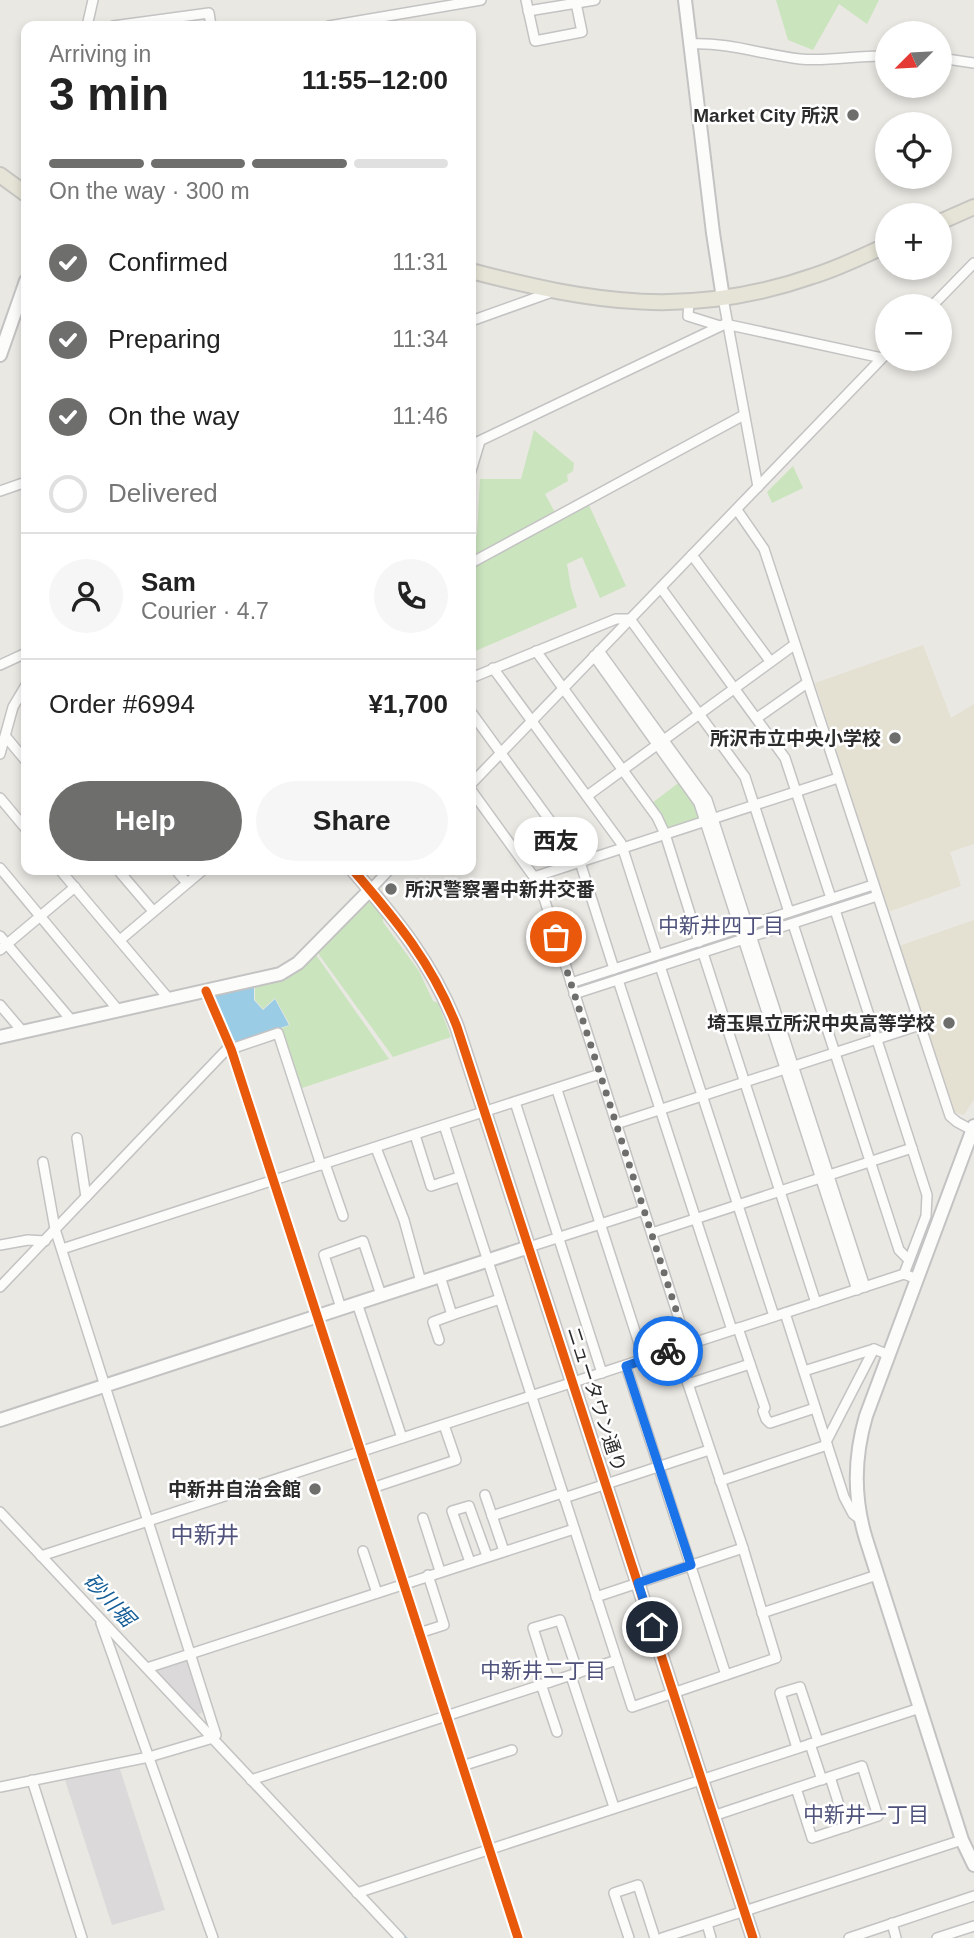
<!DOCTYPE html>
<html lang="en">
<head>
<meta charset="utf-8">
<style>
	body { margin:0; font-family:Helvetica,"Noto Sans JP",sans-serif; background:#f6f6f6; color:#222; height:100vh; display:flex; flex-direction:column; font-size:26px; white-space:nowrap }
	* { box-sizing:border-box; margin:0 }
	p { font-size:23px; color:#767676 }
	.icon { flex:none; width:38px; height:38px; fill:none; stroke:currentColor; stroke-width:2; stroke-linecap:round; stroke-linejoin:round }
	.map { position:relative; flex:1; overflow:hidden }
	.panel { position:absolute; left:21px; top:21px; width:455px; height:854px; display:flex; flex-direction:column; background:#fff; border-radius:14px; box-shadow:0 4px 10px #0003 }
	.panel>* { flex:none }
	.needle { width:46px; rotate:246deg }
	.controls { position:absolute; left:875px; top:21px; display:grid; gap:14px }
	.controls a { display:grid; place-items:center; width:77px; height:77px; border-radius:50%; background:#fff; box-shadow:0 4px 10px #0003; font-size:35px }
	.pin { position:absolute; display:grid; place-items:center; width:60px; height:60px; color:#fff; margin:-30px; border:4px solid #fff; border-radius:50%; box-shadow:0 2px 7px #0007 }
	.courier { position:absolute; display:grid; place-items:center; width:70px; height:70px; margin:-35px; border:5px solid #1a73e8; border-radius:50%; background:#fff; color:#222; box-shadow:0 2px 9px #0007 }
	.bubble { position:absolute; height:49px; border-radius:24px; background:#fff; box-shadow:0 4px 10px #0003; font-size:23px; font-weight:700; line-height:49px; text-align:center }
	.summary em { font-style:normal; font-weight:700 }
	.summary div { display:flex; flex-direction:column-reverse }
	.summary { display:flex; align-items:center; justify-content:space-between; height:119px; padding:0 28px }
	h1 { font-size:46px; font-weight:700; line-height:52px }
	.bar { display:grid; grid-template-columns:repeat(4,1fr); gap:10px 7px; align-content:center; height:84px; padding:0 28px }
	.bar i { height:9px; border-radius:5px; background:#e0e0e0 }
	.bar .active { background:#6e6e6c }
	.bar p { grid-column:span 4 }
	.line { display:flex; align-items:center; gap:18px; padding:0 28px; border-top:2px solid #e0e0e0 }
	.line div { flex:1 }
	.round { display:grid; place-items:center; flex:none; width:74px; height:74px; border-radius:37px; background:#f6f6f6 }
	ol { padding:0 28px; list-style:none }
	li { display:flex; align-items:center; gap:21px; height:77px }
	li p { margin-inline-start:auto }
	li .icon { padding:7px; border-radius:50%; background:#6e6e6c; color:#fff; stroke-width:4 }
	li:last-child { color:#767676 }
	li i { width:38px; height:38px; border:4px solid #e0e0e0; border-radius:50% }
	.cta { display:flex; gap:14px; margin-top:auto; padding:14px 28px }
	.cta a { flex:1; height:80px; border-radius:42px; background:#6e6e6c; color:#fff; font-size:28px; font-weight:700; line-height:80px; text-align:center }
	.cta a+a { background:#f6f6f6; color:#222 }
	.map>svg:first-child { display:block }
	.industrial { fill:#dbd9da }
	.education { fill:#e4e0d2 }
	.green { fill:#cae4be }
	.water { fill:#9bcce6 }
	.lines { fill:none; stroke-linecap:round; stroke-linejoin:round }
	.stream { stroke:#9bcce6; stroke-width:2.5 }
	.street-casing { stroke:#c4c3c3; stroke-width:12 }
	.secondary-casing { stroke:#c4c3c3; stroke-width:16 }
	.primary-casing { stroke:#c6c5c2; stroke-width:18 }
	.street { stroke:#fcfcfb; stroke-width:9 }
	.secondary { stroke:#fcfcfb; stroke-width:12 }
	.primary { stroke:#e6e4d6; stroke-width:14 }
	.cycleway-casing { stroke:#fff; stroke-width:13 }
	.cycleway { stroke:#e8590c; stroke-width:9 }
	.done { stroke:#6e6e6c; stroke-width:7; stroke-dasharray:0 12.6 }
	.route { stroke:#1a73e8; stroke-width:9 }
	.poi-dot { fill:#6e6e6c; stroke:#fff; stroke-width:2.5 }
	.labels { text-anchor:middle; stroke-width:5; stroke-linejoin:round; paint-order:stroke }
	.poi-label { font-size:19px; font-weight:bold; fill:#2c2c2c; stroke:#fff; text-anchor:end }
	.street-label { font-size:19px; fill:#2c2c2c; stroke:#fff }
	.neighbourhood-label { font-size:21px; fill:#4f527b; stroke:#fff }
	.water-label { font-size:21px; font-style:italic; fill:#155e97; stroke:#fff }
	.quarter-label { font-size:23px; fill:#4f527b; stroke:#fff }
</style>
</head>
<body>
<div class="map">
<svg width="974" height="1938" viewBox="0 0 974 1938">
	<rect width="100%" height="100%" fill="#eae8e3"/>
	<g class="industrial">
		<path d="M189,1657L206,1710L198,1715L154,1668Z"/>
		<path d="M119,1766L165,1910L112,1925L64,1777Z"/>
	</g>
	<g class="education">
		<path d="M923,645L951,718L974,704V844L950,852L961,886L888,912L815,683Z"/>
		<path d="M974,920V1099L964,1115L954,1112L899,946Z"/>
	</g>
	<g class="green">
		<path d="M776,0H879L867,24L839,4L813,50L788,40Z"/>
		<path d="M534,430L574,463L573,471L567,475L568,481L545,494L558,518L588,503L626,586L600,598L582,557L567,564L571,588L577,607L471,653V558L477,533L480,479H521Z"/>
		<path d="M793,466L803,488L772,503L767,492Z"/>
		<path d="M681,781L692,796L701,815L699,819L669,829L665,828L652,803Z"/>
		<path d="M367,899L383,916V922L419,971L433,1001L438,1003L451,1037L393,1057L315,949Z"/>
		<path d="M314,952L389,1059L299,1089L280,1029L290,1025L275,998L263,1009L255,1000V985Z"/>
	</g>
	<path class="water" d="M254,985V1000L263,1010L275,999L289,1025L239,1042L230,1039L213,997L216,994Z"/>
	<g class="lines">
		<path class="stream" d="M365,1895L406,1938"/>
		<defs>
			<g id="street">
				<path d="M526,0L535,41L582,32L576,3"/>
				<path d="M528,11L595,0"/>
				<path d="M87,26L93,0"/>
				<path d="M113,26L209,13L211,26"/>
				<path d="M329,26L481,0"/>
				<path d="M691,44C728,42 764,55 800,59C828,62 858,55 887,56"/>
				<path d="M940,58L974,63"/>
				<path d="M723,298L758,487"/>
				<path d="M689,302L688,316L720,326"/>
				<path d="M932,306L974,263"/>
				<path d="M471,321L552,292"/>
				<path d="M471,445L725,324L882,358"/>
				<path d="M471,471L480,441"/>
				<path d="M0,491L26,482"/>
				<path d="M737,510L764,549L950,1116L957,1122L972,1130"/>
				<path d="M692,555L770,661"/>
				<path d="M471,563L744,415"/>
				<path d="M661,588L785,758L831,898"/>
				<path d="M536,651L657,817L665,834L699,942"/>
				<path d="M599,651L707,800L865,1287"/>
				<path d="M594,656L699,803L857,1290"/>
				<path d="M0,665L26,653"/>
				<path d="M493,668L621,843L657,955"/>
				<path d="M471,678L616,619H630L745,777L789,912"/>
				<path d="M471,712L580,862L614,969"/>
				<path d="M757,718L807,683"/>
				<path d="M6,737L26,761"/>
				<path d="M0,754L13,707L26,685"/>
				<path d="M471,784L887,353"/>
				<path d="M471,790L534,877L543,895L687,1344"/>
				<path d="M587,796L794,645"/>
				<path d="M0,798L26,829"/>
				<path d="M0,868L119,1011"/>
				<path d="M60,870L169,999"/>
				<path d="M118,870L153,911"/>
				<path d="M176,870L187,883"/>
				<path d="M534,877L838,778"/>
				<path d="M370,890L389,870"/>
				<path d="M835,910L927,1195L926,1216L904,1274"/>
				<path d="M793,924L899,1250L909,1260"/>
				<path d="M0,936L72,1021"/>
				<path d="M120,940L203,870"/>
				<path d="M0,950L75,887"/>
				<path d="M703,953L816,1303"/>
				<path d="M660,966L774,1316"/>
				<path d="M618,980L732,1330"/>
				<path d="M571,983L873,885"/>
				<path d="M206,991L231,1049L518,1938"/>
				<path d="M574,994L877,896"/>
				<path d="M0,1005L23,1032"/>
				<path d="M231,1049L278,1033L321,1165"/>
				<path d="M557,1090L644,1359"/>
				<path d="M515,1102L602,1373"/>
				<path d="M616,1124L920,1025"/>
				<path d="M444,1125L632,1707L776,1658L743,1548L676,1348"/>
				<path d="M415,1135L431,1186L459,1177"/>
				<path d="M77,1138L86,1197"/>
				<path d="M376,1148L404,1220L421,1282"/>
				<path d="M325,1164L343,1216"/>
				<path d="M652,1233L912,1148"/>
				<path d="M0,1245L28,1240L45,1241"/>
				<path d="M529,1247L644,1210"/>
				<path d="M62,1249L600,1074"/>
				<path d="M0,1287L230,1046"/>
				<path d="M357,1303L402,1438"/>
				<path d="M341,1308L324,1255L363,1241L381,1295"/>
				<path d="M785,1313L844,1497L853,1514L861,1520"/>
				<path d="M452,1315L500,1299"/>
				<path d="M738,1328L765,1408L763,1411L766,1419L770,1423L815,1408"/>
				<path d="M439,1340L433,1322L452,1315L440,1276"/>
				<path d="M626,1366L726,1675"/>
				<path d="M804,1371L874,1349"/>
				<path d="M688,1384L750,1364"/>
				<path d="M826,1442L874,1349L889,1355"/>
				<path d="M720,1481L827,1445"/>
				<path d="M372,1488L456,1460L444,1425"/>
				<path d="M485,1495L504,1551"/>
				<path d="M564,1498L709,1450"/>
				<path d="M0,1512L400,1938"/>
				<path d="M492,1516L562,1493"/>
				<path d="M423,1518L440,1571"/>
				<path d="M363,1551L377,1593"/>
				<path d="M41,1556L904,1274L917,1279"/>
				<path d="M470,1562L452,1511L469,1506L487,1556"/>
				<path d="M596,1597L743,1548"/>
				<path d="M762,1613L877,1575"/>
				<path d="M101,1623L213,1938"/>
				<path d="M419,1633L444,1625L428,1575"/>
				<path d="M147,1668L574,1529"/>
				<path d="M571,1676L614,1807"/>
				<path d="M550,1682L533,1628L560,1620L578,1673"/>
				<path d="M541,1684L557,1732"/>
				<path d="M810,1744L822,1780"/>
				<path d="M797,1748L780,1693L800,1687L818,1741"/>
				<path d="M462,1766L512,1750"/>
				<path d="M830,1777L846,1827"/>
				<path d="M32,1780L82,1938"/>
				<path d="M251,1780L617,1660"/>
				<path d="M0,1787L149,1757L213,1738L216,1735L55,1229L43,1162"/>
				<path d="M713,1816L862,1766L878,1816L812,1838L796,1788"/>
				<path d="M357,1893L920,1708"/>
				<path d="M892,1923L896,1938"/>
				<path d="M707,1924L711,1938"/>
				<path d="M629,1938L614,1893L638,1885L655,1938"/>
				<path d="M662,1938L962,1840"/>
				<path d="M849,1938L974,1896"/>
				<path d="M937,1938L974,1926"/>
			</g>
			<g id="secondary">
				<path d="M685,0L713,233L723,298"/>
				<path d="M0,355L26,281"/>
				<path d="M353,870C397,921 432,963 457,1027L753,1938"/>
				<path d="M0,1037L280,974L298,963L370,890"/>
				<path d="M974,1126L866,1416C854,1457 853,1497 866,1539L962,1840L974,1865"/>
				<path d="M0,1420L529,1247"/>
			</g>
			<g id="primary">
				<path d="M0,175L26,194"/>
				<path d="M940,222L974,207"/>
				<path d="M471,271C593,303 690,319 813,276C839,268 863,256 887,245"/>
			</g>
		</defs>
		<use href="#street" class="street-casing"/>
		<use href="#secondary" class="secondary-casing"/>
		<use href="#primary" class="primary-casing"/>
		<use href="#street" class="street"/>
		<use href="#secondary" class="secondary"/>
		<use href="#primary" class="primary"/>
		<defs>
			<g id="cycleway">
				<path d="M353,870C397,921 432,963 457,1027L753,1938"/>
				<path d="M206,991L231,1049L518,1938"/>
			</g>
		</defs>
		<use href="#cycleway" class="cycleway-casing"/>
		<use href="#cycleway" class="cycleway"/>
	</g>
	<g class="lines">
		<path class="done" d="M556,937L687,1344L668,1351"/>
		<path class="route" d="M652,1627L638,1583L691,1565L626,1366L668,1351"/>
	</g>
	<g class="poi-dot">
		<circle cx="853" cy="115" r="7"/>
		<circle cx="895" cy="738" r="7"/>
		<circle cx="391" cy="889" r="7"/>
		<circle cx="949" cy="1023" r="7"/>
		<circle cx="315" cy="1489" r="7"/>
	</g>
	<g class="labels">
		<g class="poi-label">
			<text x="839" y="122">Market City 所沢</text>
			<text x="881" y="745">所沢市立中央小学校</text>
			<text x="405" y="896" text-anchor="start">所沢警察署中新井交番</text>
			<text x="935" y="1030">埼玉県立所沢中央高等学校</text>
			<text x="301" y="1496">中新井自治会館</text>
		</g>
		<g class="street-label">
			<text transform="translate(597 1399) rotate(72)" y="7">ニュータウン通り</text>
		</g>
		<g class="neighbourhood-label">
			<text x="721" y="933">中新井四丁目</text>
			<text x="543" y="1678">中新井二丁目</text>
			<text x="866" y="1822">中新井一丁目</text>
		</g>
		<g class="water-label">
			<text transform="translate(109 1600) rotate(47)" y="7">砂川堀</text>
		</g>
		<g class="quarter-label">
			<text x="205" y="1543">中新井</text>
		</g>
	</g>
</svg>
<div class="controls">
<a><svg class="needle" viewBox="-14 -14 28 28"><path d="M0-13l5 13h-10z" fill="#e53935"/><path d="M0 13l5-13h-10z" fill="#767676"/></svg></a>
<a><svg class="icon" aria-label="locate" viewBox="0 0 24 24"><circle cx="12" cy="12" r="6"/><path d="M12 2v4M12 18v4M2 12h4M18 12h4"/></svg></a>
<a>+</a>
<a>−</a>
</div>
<div class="pin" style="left:556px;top:937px;background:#ea580c"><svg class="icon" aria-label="bag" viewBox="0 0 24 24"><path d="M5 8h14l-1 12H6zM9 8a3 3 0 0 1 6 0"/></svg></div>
<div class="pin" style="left:652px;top:1627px;background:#1f2937"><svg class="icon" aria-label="home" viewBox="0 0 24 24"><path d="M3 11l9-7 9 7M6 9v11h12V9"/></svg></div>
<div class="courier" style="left:668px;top:1351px"><svg class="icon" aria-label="bike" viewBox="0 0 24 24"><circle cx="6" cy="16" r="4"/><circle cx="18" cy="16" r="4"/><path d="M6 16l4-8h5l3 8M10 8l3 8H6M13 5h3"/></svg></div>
<div class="bubble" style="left:514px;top:817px;width:84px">西友</div>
<section class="panel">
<div class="summary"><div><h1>3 min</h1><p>Arriving in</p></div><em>11:55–12:00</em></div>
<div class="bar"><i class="active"></i><i class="active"></i><i class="active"></i><i></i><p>On the way · 300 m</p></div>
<ol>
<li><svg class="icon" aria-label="check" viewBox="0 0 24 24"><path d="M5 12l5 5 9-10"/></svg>Confirmed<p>11:31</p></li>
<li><svg class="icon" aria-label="check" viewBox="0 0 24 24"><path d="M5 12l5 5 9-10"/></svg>Preparing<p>11:34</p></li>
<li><svg class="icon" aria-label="check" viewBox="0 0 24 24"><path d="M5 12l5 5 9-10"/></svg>On the way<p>11:46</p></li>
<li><i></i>Delivered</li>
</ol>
<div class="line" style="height:126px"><a class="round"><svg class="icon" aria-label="person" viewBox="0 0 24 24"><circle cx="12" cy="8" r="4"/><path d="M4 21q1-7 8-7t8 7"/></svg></a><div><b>Sam</b><p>Courier · 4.7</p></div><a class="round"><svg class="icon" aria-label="phone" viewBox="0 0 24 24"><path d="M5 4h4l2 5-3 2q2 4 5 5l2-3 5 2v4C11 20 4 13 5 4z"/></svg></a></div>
<div class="line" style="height:91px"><div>Order #6994</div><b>¥1,700</b></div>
<div class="cta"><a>Help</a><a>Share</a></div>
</section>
</div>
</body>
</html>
